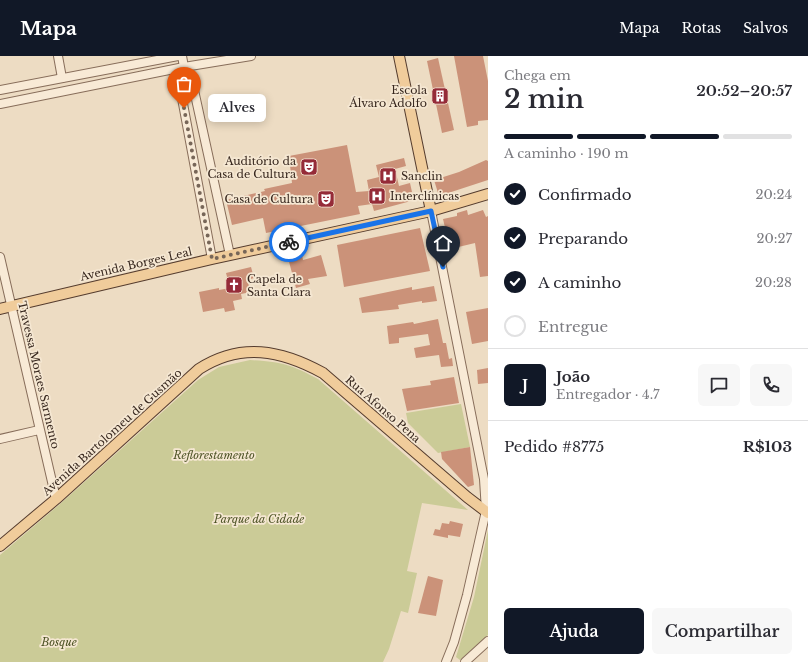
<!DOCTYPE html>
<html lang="pt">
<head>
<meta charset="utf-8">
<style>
	body { margin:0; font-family:"Libre Baskerville",serif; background:#f7f7f7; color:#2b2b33; height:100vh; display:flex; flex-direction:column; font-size:15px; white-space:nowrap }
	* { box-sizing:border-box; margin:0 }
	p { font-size:13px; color:#7c7c81 }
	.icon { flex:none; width:22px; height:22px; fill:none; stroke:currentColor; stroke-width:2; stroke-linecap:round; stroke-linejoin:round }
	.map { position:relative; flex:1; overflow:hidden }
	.drawer { display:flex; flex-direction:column; background:#fff; width:320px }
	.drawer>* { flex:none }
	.pin { position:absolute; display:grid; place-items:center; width:34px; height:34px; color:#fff; margin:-41px -17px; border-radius:50% 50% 50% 0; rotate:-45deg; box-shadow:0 0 4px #0007 }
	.pin .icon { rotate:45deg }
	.courier { position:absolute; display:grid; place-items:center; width:40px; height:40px; margin:-20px; border:3px solid #1a73e8; border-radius:50%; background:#fff; color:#222; box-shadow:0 1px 5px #0007 }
	.bubble { position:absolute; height:28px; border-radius:6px; background:#fff; box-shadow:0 2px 10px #0003; font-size:13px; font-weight:600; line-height:28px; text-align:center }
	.overview em { font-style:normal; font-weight:600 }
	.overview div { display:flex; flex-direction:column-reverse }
	.overview { display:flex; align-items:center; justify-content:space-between; height:68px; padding:0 16px }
	h1 { font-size:26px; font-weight:600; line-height:30px }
	.bar { display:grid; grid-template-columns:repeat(4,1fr); gap:6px 4px; align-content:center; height:48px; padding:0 16px }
	.bar i { height:5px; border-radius:3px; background:#e1e1e2 }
	.bar .current { background:#111827 }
	.bar p { grid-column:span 4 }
	.line { display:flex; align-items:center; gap:10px; padding:0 16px; border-top:1px solid #e1e1e2 }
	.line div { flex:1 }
	.round { display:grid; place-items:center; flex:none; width:42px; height:42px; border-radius:6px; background:#f7f7f7 }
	ol { padding:0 16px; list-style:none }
	li { display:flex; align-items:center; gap:12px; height:44px }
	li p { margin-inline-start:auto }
	li .icon { padding:4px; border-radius:50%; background:#111827; color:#fff; stroke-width:4 }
	li:last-child { color:#7c7c81 }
	li i { width:22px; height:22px; border:2px solid #e1e1e2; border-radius:50% }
	.primary-button { display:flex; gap:8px; margin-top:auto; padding:8px 16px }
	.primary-button a { flex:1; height:46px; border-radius:6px; background:#111827; color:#fff; font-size:16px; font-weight:600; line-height:46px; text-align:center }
	.primary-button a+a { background:#f7f7f7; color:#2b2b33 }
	header { display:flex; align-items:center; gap:24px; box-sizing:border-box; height:56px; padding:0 20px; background:#111827; color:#fff }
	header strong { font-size:19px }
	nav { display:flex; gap:22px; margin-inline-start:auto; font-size:14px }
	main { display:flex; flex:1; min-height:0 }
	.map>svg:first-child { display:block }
	.green { fill:#cbcb97 }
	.building { fill:#cb9279 }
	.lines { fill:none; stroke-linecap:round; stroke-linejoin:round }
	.minor-casing { stroke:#876d5a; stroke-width:10 }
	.major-casing { stroke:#553c2e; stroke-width:12 }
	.minor { stroke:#f8ead6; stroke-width:8 }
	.major { stroke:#f0cc9b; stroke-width:10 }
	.done { stroke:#776658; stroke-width:4; stroke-dasharray:0 7.2 }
	.route { stroke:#1a73e8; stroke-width:5 }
	.labels { text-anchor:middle; stroke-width:3.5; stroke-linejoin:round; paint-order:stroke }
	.poi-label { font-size:11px; fill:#37271e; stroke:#f5e7d2; text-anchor:end }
	.street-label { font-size:11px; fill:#37271e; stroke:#f5e7d2 }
	.park-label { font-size:11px; font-style:italic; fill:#4d5325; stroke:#f5e7d2 }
</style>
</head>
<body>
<header>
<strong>Mapa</strong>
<nav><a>Mapa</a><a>Rotas</a><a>Salvos</a></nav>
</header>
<main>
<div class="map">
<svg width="488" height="606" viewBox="0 0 488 606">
	<rect width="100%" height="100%" fill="#eddcc3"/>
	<g class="green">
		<path d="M250,304C282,306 290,308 318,323L468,454L422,447L407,515L417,517L408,557L401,555L389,593L383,606H0V499L60,448L198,324L219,311Z"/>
		<path d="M461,348L470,391L438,397L408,367L406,357Z"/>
		<path d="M488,474V579L460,604L456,601L474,541Z"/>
	</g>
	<g class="building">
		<path d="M454,0H483L488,25V64L478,65V69L467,71Z"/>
		<path d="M438,2L454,74L442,77L427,5Z"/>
		<path d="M347,89L356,136L369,135L367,124L379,121L376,109L404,102L406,110L395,113L399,130L410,127L412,136L409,137L411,145L374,155L372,148L358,150L360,158L266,177L263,162L232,169L226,144L265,135L264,133L292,127L289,100Z"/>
		<path d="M486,104L488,105V124L439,140L434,124L459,116Z"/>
		<path d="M467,154L468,159L483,154L486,161L488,160V220L480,221L475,187L450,193L443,163L457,160V157Z"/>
		<path d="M420,172L430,215L344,231L337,189Z"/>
		<path d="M302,199L303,204L321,199L327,220L308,223L310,228L296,232L288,202Z"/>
		<path d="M251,211L254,222L247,224L251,236L241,238L242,243L233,245L235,254L225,256L224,252L203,256L199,236L219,232V234L230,232L226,217Z"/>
		<path d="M434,230L437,245L422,247V245L398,249L399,253L362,257L359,242L412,231V234Z"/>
		<path d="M488,252V285L472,288L466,256Z"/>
		<path d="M438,263L443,287H446L449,303L452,302L453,310L441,311L439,299L416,302L414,292L430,289L428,278L399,282V287L389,288L387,270L413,266L414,268Z"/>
		<path d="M488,312V327L478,328L477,314Z"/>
		<path d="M454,321L459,347L407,355L402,333L431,329L430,325Z"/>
		<path d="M470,391L474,429L468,431L442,403L441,396Z"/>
		<path d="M450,465L463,468L460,481L448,479V482L433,479L435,473L440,474L442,467L449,468Z"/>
		<path d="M428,520L443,524L436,560L418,557Z"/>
	</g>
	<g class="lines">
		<defs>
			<g id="minor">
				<path d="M58,0L62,22"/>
				<path d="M182,0L184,11L194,34L230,199"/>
				<path d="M184,12L181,37L212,203"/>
				<path d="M0,34L178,0"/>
				<path d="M0,48L184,11L251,0"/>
				<path d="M431,155L484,423L486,455L467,539L454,586L446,606"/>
				<path d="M0,201L56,443"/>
				<path d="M0,383L39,374"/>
				<path d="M465,606L488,585"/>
			</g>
			<g id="major">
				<path d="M399,0L431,155"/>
				<path d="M0,253L212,203L431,155L488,138"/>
				<path d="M0,490L56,443L199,313C241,286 281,294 323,317L467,441L488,457"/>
			</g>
		</defs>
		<use href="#minor" class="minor-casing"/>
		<use href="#major" class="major-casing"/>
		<use href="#minor" class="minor"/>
		<use href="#major" class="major"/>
	</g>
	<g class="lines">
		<path class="done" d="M184,52L212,203L289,186"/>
		<path class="route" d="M289,186L431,155L443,211"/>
	</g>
	<defs>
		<symbol id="building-square" viewBox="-11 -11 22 22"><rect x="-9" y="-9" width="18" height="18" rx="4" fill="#952b38" stroke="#f5e7d2"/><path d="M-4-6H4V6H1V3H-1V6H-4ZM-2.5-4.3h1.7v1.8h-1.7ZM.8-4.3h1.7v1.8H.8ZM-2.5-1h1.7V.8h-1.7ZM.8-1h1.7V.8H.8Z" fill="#fff"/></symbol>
		<symbol id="theatre-square" viewBox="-11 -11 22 22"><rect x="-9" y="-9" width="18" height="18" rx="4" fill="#952b38" stroke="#f5e7d2"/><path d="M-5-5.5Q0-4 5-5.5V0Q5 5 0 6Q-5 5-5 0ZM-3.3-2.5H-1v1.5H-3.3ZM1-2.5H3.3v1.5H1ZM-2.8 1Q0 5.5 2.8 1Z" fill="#fff"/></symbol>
		<symbol id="hospital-square" viewBox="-11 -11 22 22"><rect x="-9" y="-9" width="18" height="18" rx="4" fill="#952b38" stroke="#f5e7d2"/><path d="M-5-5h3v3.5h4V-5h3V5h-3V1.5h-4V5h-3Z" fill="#fff"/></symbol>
		<symbol id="church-square" viewBox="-11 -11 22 22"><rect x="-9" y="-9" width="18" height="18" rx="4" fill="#952b38" stroke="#f5e7d2"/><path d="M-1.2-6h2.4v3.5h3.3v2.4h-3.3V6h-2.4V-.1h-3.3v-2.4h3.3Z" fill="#fff"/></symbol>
	</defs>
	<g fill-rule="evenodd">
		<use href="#building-square" x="430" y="30" width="20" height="20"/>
		<use href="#theatre-square" x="299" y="101" width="20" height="20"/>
		<use href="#hospital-square" x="378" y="110" width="20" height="20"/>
		<use href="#hospital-square" x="367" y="130" width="20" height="20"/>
		<use href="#theatre-square" x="316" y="133" width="20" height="20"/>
		<use href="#church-square" x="224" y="219" width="20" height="20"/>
	</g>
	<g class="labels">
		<g class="poi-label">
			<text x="427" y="38">Escola<tspan x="427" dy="13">Álvaro Adolfo</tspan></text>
			<text x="296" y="109">Auditório da<tspan x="296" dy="13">Casa de Cultura</tspan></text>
			<text x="401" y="124" text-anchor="start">Sanclin</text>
			<text x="390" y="144" text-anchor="start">Interclínicas</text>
			<text x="313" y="147">Casa de Cultura</text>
			<text x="247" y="227" text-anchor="start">Capela de<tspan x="247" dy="13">Santa Clara</tspan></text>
		</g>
		<g class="street-label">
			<text transform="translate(136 208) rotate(-13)" y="4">Avenida Borges Leal</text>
			<text transform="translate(39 319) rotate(77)" y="4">Travessa Moraes Sarmento</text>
			<text transform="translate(383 353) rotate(41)" y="4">Rua Afonso Pena</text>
			<text transform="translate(112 376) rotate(-42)" y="4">Avenida Bartolomeu de Gusmão</text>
		</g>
		<g class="park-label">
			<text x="214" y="403">Reflorestamento</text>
			<text x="259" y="467">Parque da Cidade</text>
			<text x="59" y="590">Bosque</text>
		</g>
	</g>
</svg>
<div class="pin" style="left:184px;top:52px;background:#ea580c"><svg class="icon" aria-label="bag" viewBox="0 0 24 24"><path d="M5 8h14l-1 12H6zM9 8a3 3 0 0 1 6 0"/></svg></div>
<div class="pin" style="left:443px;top:211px;background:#1f2937"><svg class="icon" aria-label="home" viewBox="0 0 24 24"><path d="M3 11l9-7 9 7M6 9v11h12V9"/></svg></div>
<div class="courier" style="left:289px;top:186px"><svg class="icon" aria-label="bike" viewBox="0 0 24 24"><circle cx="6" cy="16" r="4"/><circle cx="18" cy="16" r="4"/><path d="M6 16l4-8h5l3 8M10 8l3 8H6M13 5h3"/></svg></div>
<div class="bubble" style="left:208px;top:38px;width:58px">Alves</div>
</div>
<section class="drawer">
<div class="overview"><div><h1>2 min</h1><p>Chega em</p></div><em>20:52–20:57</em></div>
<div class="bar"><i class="current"></i><i class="current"></i><i class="current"></i><i></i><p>A caminho · 190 m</p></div>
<ol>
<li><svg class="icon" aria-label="check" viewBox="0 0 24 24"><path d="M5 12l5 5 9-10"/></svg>Confirmado<p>20:24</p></li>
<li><svg class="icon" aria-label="check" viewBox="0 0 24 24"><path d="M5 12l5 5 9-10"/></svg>Preparando<p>20:27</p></li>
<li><svg class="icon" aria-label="check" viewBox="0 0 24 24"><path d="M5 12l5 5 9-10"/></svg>A caminho<p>20:28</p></li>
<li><i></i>Entregue</li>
</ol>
<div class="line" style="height:72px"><b class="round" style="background:#111827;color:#fff">J</b><div><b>João</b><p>Entregador · 4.7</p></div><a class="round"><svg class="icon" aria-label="chat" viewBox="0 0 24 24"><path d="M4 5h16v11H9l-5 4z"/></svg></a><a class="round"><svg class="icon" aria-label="phone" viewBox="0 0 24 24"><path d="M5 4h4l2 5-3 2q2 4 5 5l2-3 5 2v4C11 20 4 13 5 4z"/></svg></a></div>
<div class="line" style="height:52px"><div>Pedido #8775</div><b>R$103</b></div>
<div class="primary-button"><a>Ajuda</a><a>Compartilhar</a></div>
</section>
</main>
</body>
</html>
